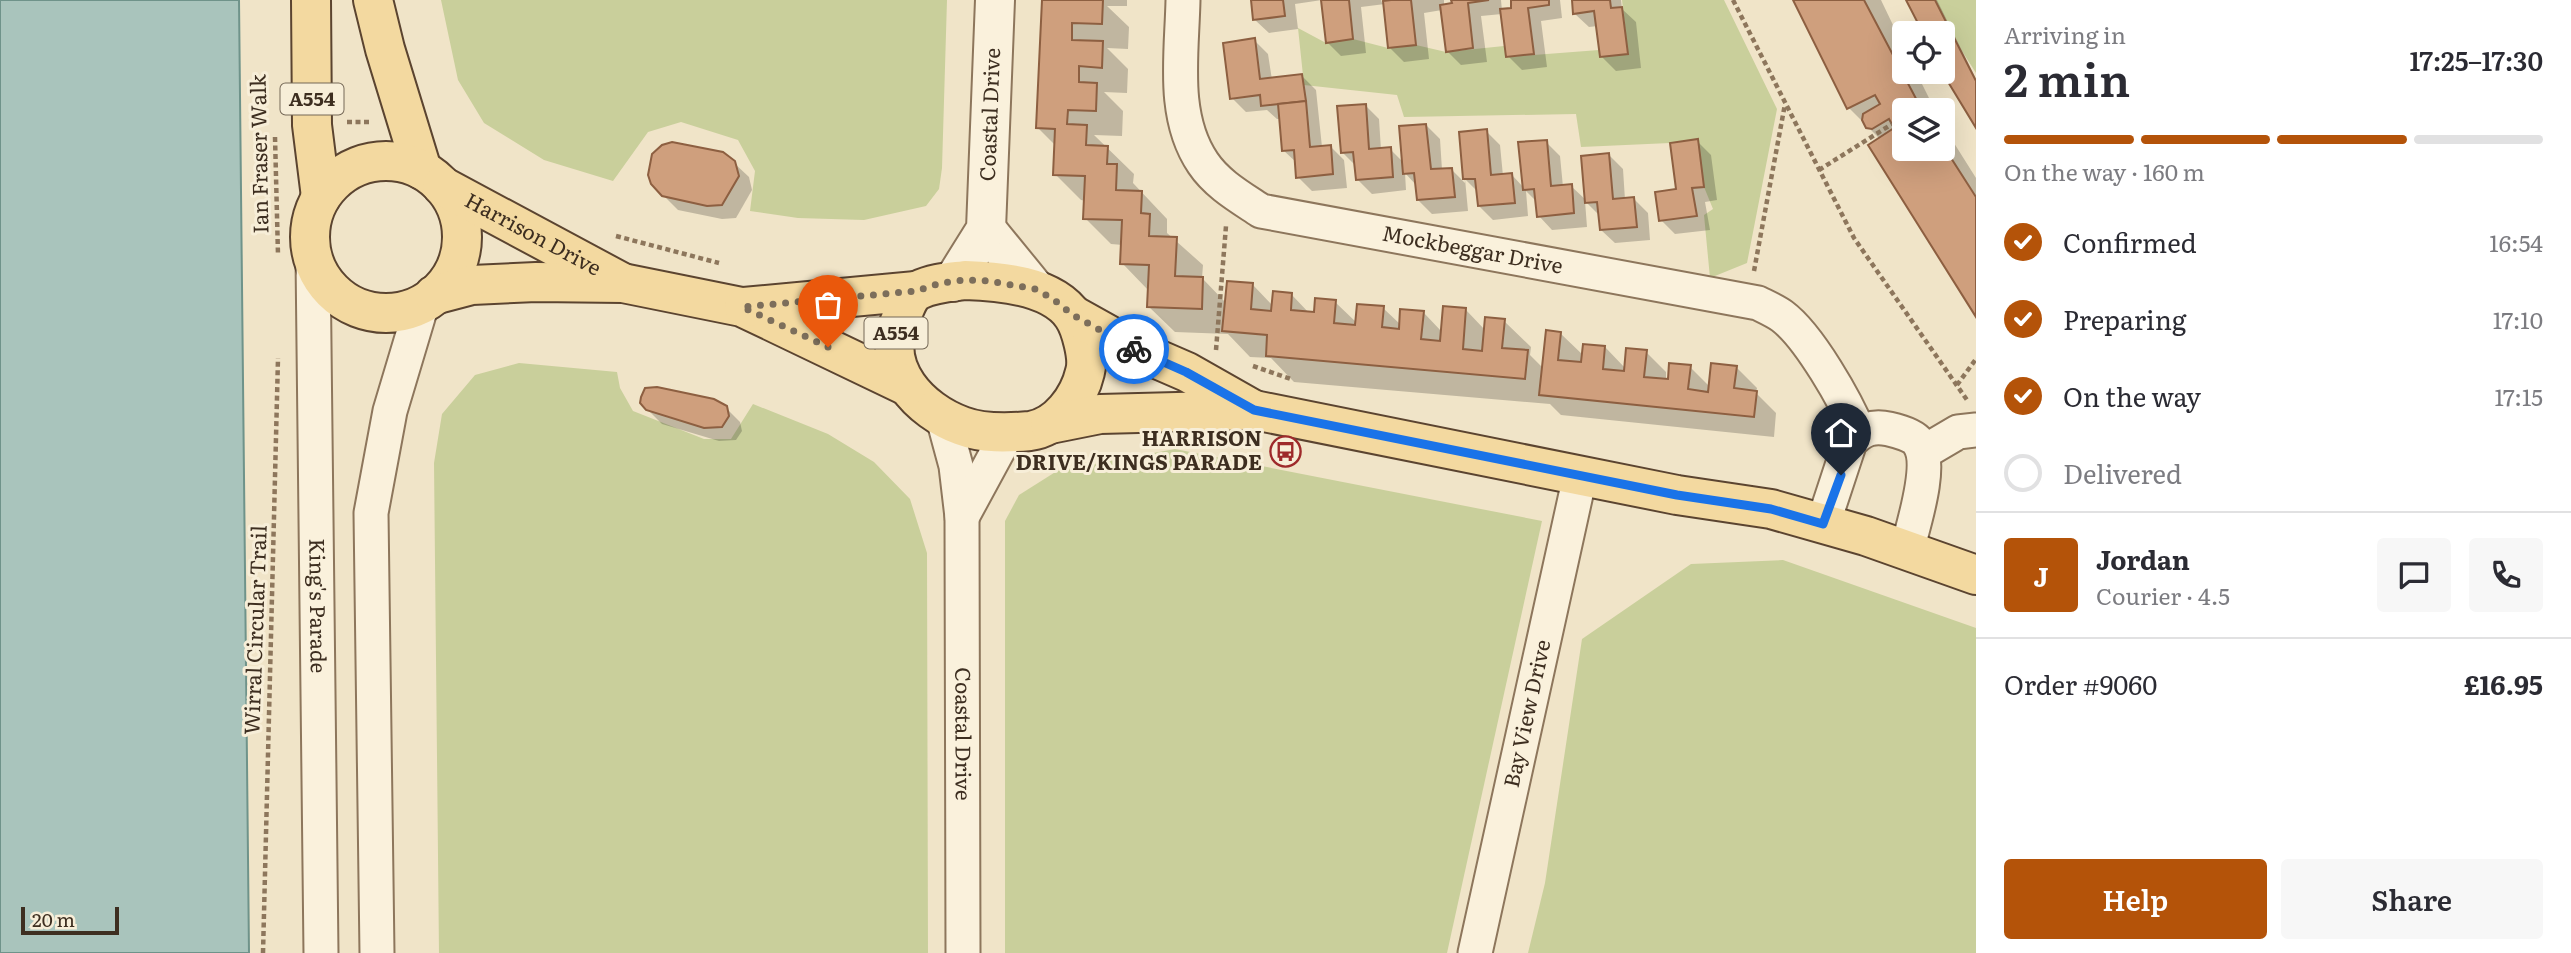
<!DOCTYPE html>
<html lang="en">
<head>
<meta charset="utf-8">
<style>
	body { margin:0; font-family:Literata,serif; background:#f7f7f7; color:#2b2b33; height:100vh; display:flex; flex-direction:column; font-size:26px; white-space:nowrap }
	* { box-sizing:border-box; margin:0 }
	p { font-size:23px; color:#7c7c81 }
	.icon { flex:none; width:38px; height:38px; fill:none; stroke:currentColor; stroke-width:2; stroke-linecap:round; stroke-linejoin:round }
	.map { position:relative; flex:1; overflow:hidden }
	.drawer { display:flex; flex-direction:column; background:#fff; width:595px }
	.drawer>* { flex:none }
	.controls { position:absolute; left:1892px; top:21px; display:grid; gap:14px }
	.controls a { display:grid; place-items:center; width:63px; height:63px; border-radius:7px; background:#fff; box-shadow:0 7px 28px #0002; font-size:35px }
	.scale { position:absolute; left:21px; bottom:18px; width:98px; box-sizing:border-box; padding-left:7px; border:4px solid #3d2e20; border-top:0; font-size:19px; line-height:24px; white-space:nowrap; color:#3d2e20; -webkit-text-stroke:5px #f7eed8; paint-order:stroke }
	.pin { position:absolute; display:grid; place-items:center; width:60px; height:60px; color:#fff; margin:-72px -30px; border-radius:50% 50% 50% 0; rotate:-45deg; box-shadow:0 0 7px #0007 }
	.pin .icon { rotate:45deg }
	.courier { position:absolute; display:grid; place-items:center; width:70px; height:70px; margin:-35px; border:5px solid #1a73e8; border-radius:50%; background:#fff; color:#222; box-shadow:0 2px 9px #0007 }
	.summary em { font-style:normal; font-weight:600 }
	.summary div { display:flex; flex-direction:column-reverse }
	.summary { display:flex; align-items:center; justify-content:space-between; height:119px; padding:0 28px }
	h1 { font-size:46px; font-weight:600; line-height:52px }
	.bar { display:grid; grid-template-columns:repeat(4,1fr); gap:10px 7px; align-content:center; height:84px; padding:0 28px }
	.bar i { height:9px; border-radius:5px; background:#e1e1e2 }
	.bar .on { background:#b45309 }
	.bar p { grid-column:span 4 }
	.line { display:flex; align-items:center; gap:18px; padding:0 28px; border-top:2px solid #e1e1e2 }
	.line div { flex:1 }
	.round { display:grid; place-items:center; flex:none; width:74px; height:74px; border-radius:7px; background:#f7f7f7 }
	ol { padding:0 28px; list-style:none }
	li { display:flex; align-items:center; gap:21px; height:77px }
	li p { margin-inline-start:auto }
	li .icon { padding:7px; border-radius:50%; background:#b45309; color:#fff; stroke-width:4 }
	li:last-child { color:#7c7c81 }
	li i { width:38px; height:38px; border:4px solid #e1e1e2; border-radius:50% }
	.cta { display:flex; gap:14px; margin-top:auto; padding:14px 28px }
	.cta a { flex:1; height:80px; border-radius:7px; background:#b45309; color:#fff; font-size:28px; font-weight:600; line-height:80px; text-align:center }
	.cta a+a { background:#f7f7f7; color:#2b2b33 }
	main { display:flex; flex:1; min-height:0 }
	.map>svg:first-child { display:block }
	.green { fill:#c9cf9b }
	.water { fill:#a9c4bc; stroke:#6f938a; stroke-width:2 }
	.shadow { fill:#0003 }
	.building { fill:#cf9f7d; stroke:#8d5f41; stroke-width:2 }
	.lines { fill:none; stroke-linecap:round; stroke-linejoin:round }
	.minor-casing { stroke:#8d765c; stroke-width:37 }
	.tertiary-casing { stroke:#8d765c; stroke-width:42 }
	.primary-casing { stroke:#5b4430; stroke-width:42 }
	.path { stroke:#8d765c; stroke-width:4.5; stroke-dasharray:5 3.5; stroke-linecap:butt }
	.minor { stroke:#faf1dc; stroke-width:33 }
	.tertiary { stroke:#faf1dc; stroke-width:38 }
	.primary { stroke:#f3d9a0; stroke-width:38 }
	.done { stroke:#7c6e5b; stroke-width:7; stroke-dasharray:0 12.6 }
	.route { stroke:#1a73e8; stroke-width:9 }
	.labels { text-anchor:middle; stroke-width:6; stroke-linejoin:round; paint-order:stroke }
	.shield { fill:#f7eed8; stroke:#756857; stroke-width:2 }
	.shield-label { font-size:19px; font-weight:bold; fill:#3d2e20 }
	.street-label { font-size:21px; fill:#3d2e20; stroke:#f7eed8 }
	.poi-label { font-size:21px; font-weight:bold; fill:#3d2e20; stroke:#f7eed8; text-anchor:end }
</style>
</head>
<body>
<main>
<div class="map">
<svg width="1976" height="953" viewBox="0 0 1976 953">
	<rect width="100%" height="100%" fill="#f0e4c8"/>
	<g class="green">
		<path d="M441,0H947L942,168L939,189L926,206L864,220L798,218L750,211L755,171L738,140L681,122L648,132L613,181L544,160L484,123L458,80Z"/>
		<path d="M1622,0H1724L1777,109L1747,263L1710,278L1704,215L1713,209L1704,187L1698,140L1670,143L1581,147L1576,114L1404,117L1397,95L1304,85L1298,28L1326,43L1353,39L1388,48L1416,45L1446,52L1504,46L1506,57L1599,50L1601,57L1628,54Z"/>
		<path d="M1936,0H1976V73L1962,51Z"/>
		<path d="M519,363L617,372L620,388L633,411L704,439H731L753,404L828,434L874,462L910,499L927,553L928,953H439L434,463L442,414L475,375Z"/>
		<path d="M1175,449L1542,521L1447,953H1005V521L1019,495L1057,471Z"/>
		<path d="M1783,560L1976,628V953H1528L1545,883L1582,639L1691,564Z"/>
	</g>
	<path class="water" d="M0,0H239L249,953H0Z"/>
	<g class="shadow">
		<path d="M1044,0H1127V6H1107L1129,27L1128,49L1107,48L1128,69L1127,93L1104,92L1123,111L1122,136L1094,135L1134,174L1133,183L1167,219V233L1203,265L1202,278L1226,303L1253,285L1273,306L1291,294L1310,314H1315L1335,302L1357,323L1383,308L1401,325L1424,313L1442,332L1466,310L1485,330L1504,321L1531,347L1530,355L1543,368L1560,333L1584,356L1605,347L1626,369L1646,352L1666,372V381L1690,367L1710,387L1736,367L1757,388L1756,393L1776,413L1774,437L1561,415L1550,404L1294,382L1271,358L1250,357L1228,334L1175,332L1148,306L1149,291L1122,263L1123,245L1111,244L1085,218L1086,201L1081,200L1055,174L1056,146L1038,128Z"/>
		<path d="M1252,0H1381L1382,3L1396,0H1444V6L1454,5L1453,0H1501L1502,11L1513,10L1512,0H1560L1562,18L1541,21L1547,67L1522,70L1508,56L1502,14L1481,16L1487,62L1461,65L1447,51L1442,10L1424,13L1429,59L1404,62L1390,48L1385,4L1361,7L1366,53L1341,56L1327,42L1322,0L1295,4L1298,29L1269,33L1255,20Z"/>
		<path d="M1573,0H1621L1622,9L1636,22L1641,68L1616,71L1602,57L1598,26L1589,27L1575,14Z"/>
		<path d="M1795,0H1881L1904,48V72H1916L1935,110H1904V149H1942V124L1976,178V313L1880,139L1848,107Z"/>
		<path d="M1909,0H1937L1976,79V124L1942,33H1925Z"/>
		<path d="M1254,40L1268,54L1272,80L1302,76L1316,90L1322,147L1330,146L1344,160L1347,188L1312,191L1298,177L1297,163L1283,150L1281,119H1277L1267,110L1246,112L1232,98Z"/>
		<path d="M1365,105L1379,119L1381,150L1390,149L1404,163L1426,125L1440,139L1442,170L1451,169L1465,183L1461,133L1486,131L1500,145L1503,176L1512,175L1524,188L1546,142L1560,156L1563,187L1571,186L1587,201L1609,155L1623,169L1625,200L1634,199L1648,213L1650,240L1615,243L1601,230L1600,216L1585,201L1587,227L1552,230L1539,216L1537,202L1526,191L1528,216L1493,220L1479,206L1478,192L1465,179L1468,211L1432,214L1418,200L1417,186L1405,173L1406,190L1372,194L1358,180L1356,166L1343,153Z"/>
		<path d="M1697,141L1711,155L1717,200L1705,202L1710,230L1675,234L1661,220L1678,190Z"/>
		<path d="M734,163L749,177L752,190L736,218L722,219L678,210L652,184Z"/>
		<path d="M726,408L740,422L742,431L736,440L719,441L662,424L647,409Z"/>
	</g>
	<g class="building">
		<path d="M1042,0H1103L1102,24L1072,23V40L1103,41L1102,68L1079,66V82L1097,83L1096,111L1068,110L1067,124L1087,125L1086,145L1108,146L1107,164H1117L1116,190L1142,191L1141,213L1150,214L1149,236L1177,237L1175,276L1203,277L1202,309L1147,307L1149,265L1120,264L1122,220L1083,219L1085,176L1053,175L1055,129L1036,128Z"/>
		<path d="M1251,0H1283L1285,16L1253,20Z"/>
		<path d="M1321,0H1349L1353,39L1326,43Z"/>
		<path d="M1391,0H1411L1416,45L1388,48L1383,1Z"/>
		<path d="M1451,0H1489L1468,3L1473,48L1446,52L1440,5L1452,3Z"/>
		<path d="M1511,0H1549V5L1528,8L1534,54L1506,57L1500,9L1511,8Z"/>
		<path d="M1572,0H1610L1611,8L1622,7L1628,54L1600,57L1594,11L1573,14Z"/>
		<path d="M1793,0H1864L1922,110H1904V149H1942V144L1976,197V317L1868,145L1894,128L1889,119L1872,129L1866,128L1862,120L1863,114L1880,104L1875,95L1847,109Z"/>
		<path d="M1906,0H1935L1976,81V128L1942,72V33H1923Z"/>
		<path d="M1255,38L1260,79L1302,74L1306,101L1261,106L1260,95L1230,99L1223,43Z"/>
		<path d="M1306,101L1310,147L1331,145L1333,174L1296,178L1294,150L1282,151L1278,104Z"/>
		<path d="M1366,104L1369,149L1391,147L1393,177L1356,180L1353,152L1341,153L1337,106Z"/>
		<path d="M1426,124L1431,169L1452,168L1455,197L1417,200L1414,173L1403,174L1399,126Z"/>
		<path d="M1487,129L1491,175L1512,173L1515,203L1478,206L1475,179H1463L1459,132Z"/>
		<path d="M1698,139L1704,187L1692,188L1697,216L1659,221L1655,192L1676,189L1670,143Z"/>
		<path d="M1547,140L1551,186L1572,184L1574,213L1537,217L1534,189L1523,190L1518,142Z"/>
		<path d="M672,142L723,152L735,161L739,176L722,205L707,206L662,196L651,184L648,175L652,154L662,145Z"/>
		<path d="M1609,153L1613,199L1634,197L1637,227L1600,230L1597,202L1585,203L1581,156Z"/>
		<path d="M1227,281L1253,283L1251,309L1271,311L1273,291L1292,293L1291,310L1314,312L1315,298L1336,300L1334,323L1355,325L1357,304L1384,306L1382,327L1399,329L1400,309L1424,311L1421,339L1440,341L1443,306L1466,308L1463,349L1482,351L1485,317L1505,319L1502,348L1528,350L1525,379L1266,356L1267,335L1222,331Z"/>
		<path d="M1546,330L1561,332L1558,360L1581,362L1583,344L1605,346L1603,369L1624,371L1626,348L1647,350L1644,377L1668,379L1669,363L1691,365L1688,389L1708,392L1711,363L1737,366L1734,388L1757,391L1754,417L1539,395Z"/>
		<path d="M657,387L714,399L727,406L729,416L722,427L704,428L646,410L640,403L641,397L645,388Z"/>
	</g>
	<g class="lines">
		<defs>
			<g id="minor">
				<path id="s1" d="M1183,0C1182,53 1171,116 1203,163C1217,184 1240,197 1261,211L1758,303C1766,307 1775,311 1782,316C1809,336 1846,401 1859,433"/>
				<path id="s2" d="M313,258L321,953"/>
				<path id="s3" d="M943,418L956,466L962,517L963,953"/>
				<path d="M1924,452L1958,432L1976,430"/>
				<path d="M962,517L1008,432"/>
				<path d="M1823,524L1850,442C1862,430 1872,425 1889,429C1898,431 1913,435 1918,442C1934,463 1913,526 1907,550"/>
				<path d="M377,953L371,513L390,411L422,304"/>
				<path id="s4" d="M1475,953L1580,476"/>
			</g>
			<g id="tertiary">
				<path d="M986,229L1035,289"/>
				<path id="s5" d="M953,282L986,229L995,0"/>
			</g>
			<g id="primary">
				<path d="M311,0L312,125L321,197"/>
				<path d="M373,0L385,49L422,170"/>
				<circle cx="386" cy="237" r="76"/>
				<path id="s6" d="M442,186L621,282"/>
				<path d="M965,280C999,281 1052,285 1073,316C1081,328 1089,358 1085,372C1079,398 1058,427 1030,431C1008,433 983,434 962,426C920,411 879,368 900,321C904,311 908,295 919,290C933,283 950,282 965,280Z"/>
				<path d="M434,295L472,285L536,282L623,283L742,307L907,386"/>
				<path d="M744,307L916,291"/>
				<path d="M1073,315L1134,349L1187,372L1254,410"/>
				<path d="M1050,424L1100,414L1254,410L1677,495L1771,509L1866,536L1976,575"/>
			</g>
		</defs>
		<use href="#minor" class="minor-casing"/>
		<use href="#tertiary" class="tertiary-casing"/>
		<use href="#primary" class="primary-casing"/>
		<g class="path">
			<path d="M1733,0L1854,238L1967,400"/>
			<path d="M347,122H369"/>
			<path d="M275,137L278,255"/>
			<path d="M1819,170L1892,124"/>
			<path d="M616,236L719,263"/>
			<path d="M1754,271L1785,104"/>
			<path d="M1216,350L1226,226"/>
			<path d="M1253,366L1291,379"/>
			<path d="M1957,385L1976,359"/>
			<path d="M263,953L278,358"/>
		</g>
		<use href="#minor" class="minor"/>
		<use href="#tertiary" class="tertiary"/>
		<use href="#primary" class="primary"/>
	</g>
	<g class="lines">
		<path class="done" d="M828,347L742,307L916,291L941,283L965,280L989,281L1035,289L1053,299L1073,315L1134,349"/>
		<path class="route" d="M1134,349L1186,372L1254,410L1677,495L1771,509L1823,524L1841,475"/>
	</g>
	<defs>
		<symbol id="bus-ring" viewBox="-11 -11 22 22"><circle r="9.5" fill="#f7eed8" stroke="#9e2a2b" stroke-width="1.5"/><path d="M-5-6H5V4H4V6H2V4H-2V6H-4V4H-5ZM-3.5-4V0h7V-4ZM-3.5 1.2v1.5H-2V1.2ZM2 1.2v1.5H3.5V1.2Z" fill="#9e2a2b"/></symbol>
	</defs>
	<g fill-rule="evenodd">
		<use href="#bus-ring" x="1268" y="434" width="35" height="35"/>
	</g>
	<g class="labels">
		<g class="shield">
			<rect x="280.5" y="83.5" width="63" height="31" rx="5"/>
			<rect x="864.5" y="317.5" width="63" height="31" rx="5"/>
		</g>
		<g class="shield-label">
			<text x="312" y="106">A554</text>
			<text x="896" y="340">A554</text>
		</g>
		<g class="street-label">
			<text dy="7" stroke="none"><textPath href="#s5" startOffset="177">Coastal Drive</textPath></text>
			<text transform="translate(260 154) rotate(-91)" y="7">Ian Fraser Walk</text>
			<text dy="7" stroke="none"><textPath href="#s6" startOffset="103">Harrison Drive</textPath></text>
			<text dy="7" stroke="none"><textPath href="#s1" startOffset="458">Mockbeggar Drive</textPath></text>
			<text dy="7" stroke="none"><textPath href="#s2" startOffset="348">King's Parade</textPath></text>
			<text transform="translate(256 630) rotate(-88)" y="7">Wirral Circular Trail</text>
			<text dy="7" stroke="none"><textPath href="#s4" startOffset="245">Bay View Drive</textPath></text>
			<text dy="7" stroke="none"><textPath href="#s3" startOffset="318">Coastal Drive</textPath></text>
		</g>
		<g class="poi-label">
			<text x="1262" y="446">HARRISON<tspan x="1262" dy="24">DRIVE/KINGS PARADE</tspan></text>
		</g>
	</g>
</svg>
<div class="controls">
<a><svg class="icon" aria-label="locate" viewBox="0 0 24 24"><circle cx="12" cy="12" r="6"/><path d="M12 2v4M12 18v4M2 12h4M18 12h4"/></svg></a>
<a><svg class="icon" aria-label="layers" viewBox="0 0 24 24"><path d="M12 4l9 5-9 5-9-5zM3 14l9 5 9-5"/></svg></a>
</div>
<div class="scale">20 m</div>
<div class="pin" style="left:828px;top:347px;background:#ea580c"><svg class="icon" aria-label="bag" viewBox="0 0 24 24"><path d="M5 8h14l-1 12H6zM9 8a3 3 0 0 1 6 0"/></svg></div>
<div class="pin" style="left:1841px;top:475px;background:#1f2937"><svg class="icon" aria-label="home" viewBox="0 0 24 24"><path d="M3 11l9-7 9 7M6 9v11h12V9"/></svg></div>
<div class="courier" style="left:1134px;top:349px"><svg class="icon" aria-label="bike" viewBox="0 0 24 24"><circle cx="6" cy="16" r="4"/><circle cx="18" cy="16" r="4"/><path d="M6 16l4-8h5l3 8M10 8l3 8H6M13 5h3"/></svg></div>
</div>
<section class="drawer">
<div class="summary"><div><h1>2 min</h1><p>Arriving in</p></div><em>17:25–17:30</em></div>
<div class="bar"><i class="on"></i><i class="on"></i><i class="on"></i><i></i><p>On the way · 160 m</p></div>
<ol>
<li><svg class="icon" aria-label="check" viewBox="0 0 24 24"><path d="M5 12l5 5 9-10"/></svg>Confirmed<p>16:54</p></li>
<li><svg class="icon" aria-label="check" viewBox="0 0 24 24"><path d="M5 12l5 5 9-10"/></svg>Preparing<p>17:10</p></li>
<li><svg class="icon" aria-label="check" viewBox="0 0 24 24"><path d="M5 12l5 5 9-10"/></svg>On the way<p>17:15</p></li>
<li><i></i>Delivered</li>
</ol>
<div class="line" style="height:126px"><b class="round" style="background:#b45309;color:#fff">J</b><div><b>Jordan</b><p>Courier · 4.5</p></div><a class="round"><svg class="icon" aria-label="chat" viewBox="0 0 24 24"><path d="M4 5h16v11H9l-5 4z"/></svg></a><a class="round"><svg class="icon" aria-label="phone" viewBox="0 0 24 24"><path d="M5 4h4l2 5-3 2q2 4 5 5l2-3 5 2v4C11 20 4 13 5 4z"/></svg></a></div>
<div class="line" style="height:91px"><div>Order #9060</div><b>£16.95</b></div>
<div class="cta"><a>Help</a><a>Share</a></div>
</section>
</main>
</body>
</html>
